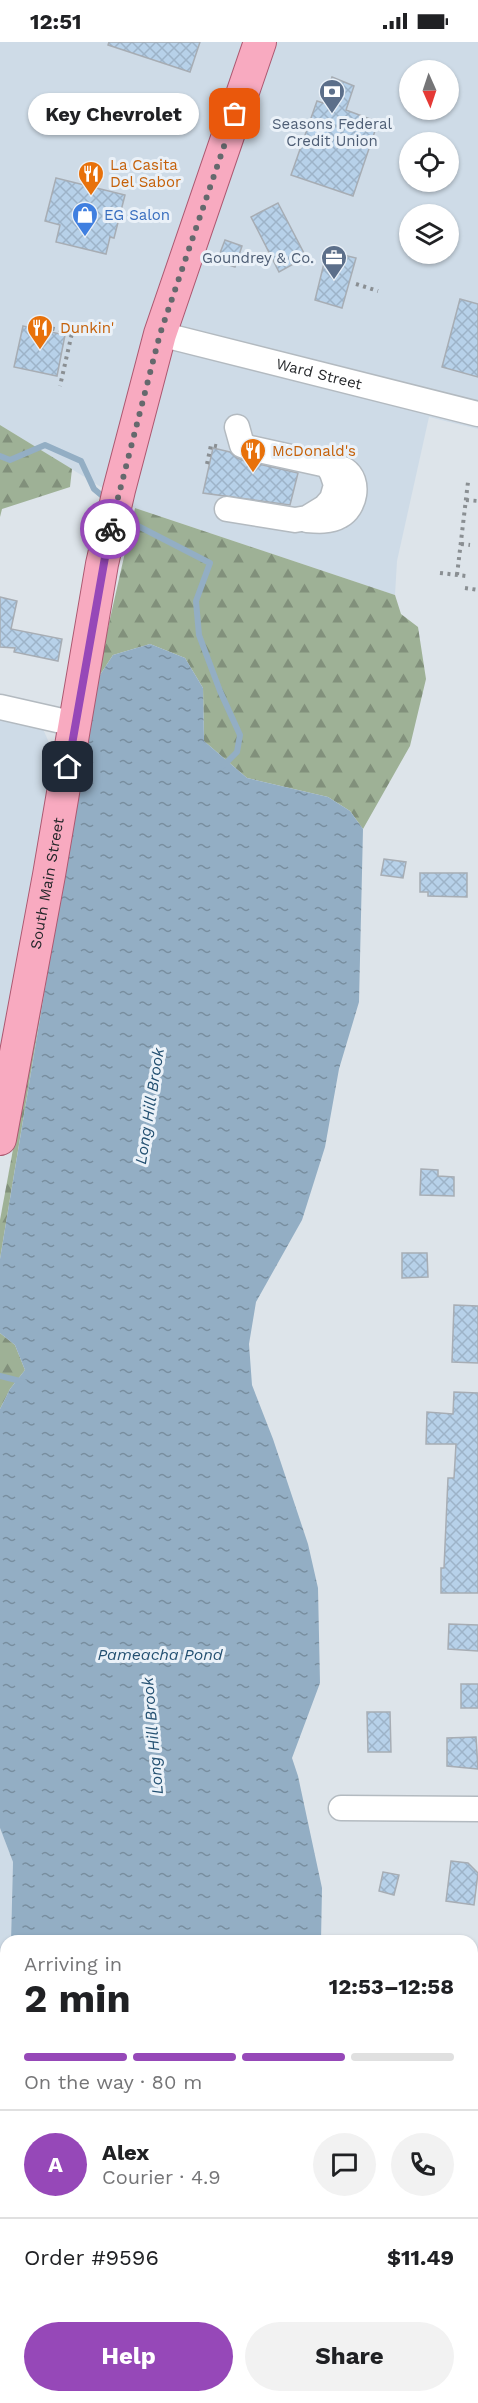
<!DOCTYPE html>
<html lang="en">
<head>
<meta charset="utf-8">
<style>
	body { margin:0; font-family:"Work Sans",sans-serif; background:#f2f2f2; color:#202124; height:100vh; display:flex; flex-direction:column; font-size:22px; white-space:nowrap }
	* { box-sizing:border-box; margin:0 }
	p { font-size:20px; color:#757577 }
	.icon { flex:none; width:33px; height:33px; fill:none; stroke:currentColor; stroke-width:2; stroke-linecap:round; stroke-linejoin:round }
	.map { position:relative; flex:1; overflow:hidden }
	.sheet { position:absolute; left:0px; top:1893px; width:478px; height:468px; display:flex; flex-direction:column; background:#fff; border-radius:18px 18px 0 0; box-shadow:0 2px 4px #0004 }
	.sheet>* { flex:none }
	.needle { width:39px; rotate:177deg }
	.fabs { position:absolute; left:399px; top:18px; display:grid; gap:12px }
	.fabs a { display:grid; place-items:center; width:60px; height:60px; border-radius:50%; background:#fff; box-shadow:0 2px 4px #0004; font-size:30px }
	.pin { position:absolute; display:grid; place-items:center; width:51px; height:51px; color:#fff; margin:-26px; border-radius:12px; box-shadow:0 3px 9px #0006 }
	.courier { position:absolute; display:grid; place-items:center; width:60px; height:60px; margin:-30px; border:4px solid #9648b8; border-radius:50%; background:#fff; color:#222; box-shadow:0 2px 8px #0007 }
	.bubble { position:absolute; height:42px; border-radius:21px; background:#fff; box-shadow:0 2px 4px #0004; font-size:20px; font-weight:700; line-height:42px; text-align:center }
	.head em { font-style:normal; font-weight:700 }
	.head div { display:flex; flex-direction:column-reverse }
	.head { display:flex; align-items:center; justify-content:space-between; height:102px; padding:0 24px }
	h1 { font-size:39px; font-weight:700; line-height:45px }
	.bar { display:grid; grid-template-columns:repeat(4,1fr); gap:9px 6px; align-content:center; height:72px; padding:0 24px }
	.bar i { height:8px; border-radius:4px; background:#e0e0e0 }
	.bar .current { background:#9648b8 }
	.bar p { grid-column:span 4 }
	.line { display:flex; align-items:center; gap:15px; padding:0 24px; border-top:2px solid #e0e0e0 }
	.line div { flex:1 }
	.round { display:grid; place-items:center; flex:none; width:63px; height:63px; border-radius:32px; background:#f2f2f2 }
	.primary-button { display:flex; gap:12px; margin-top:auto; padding:12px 24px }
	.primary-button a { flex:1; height:69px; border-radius:36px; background:#9648b8; color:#fff; font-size:24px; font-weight:700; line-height:69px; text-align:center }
	.primary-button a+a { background:#f2f2f2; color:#202124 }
	.status { display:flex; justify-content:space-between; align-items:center; height:42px; padding:0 30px; background:#fff; direction:ltr }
	.status svg { height:16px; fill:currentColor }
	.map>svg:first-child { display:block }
	.built { fill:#cedbe7; fill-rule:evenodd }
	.forest { fill:url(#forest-firs) }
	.water { fill:url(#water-ripples) }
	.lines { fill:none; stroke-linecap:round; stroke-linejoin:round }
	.stream { stroke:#93aec4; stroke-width:6 }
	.building { fill:url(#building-cross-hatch); stroke:#a7adb4; stroke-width:1.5 }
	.minor-casing { stroke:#b3bac0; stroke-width:27 }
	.major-casing { stroke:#ac5870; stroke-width:34 }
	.path { stroke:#8a8f93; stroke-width:4; stroke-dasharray:3 4.5; stroke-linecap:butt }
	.minor { stroke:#fff; stroke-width:24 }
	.major { stroke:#f8aac0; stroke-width:32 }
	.done { stroke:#65696d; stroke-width:6; stroke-dasharray:0 10.8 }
	.route { stroke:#9648b8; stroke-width:8 }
	.labels { text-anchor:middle; stroke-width:6; stroke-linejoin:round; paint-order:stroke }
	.service-label { font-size:15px; fill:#4e5e75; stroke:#eaf1f8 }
	.food-label { font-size:15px; fill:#c56008; stroke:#eaf1f8; text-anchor:start }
	.shop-label { font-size:15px; fill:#366cbe; stroke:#eaf1f8; text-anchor:start }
	.street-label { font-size:15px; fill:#25272a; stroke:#eaf1f8 }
	.water-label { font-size:16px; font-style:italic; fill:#235071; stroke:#eaf1f8 }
</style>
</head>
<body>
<div class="status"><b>12:51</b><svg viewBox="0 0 49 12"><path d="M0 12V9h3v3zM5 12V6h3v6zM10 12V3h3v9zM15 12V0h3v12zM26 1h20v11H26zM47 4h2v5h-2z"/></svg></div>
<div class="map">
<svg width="478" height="2361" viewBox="0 0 478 2361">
	<defs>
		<pattern id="forest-firs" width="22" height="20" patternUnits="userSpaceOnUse" patternTransform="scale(1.5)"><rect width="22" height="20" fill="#9eb196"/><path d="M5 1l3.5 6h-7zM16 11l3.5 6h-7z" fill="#81907b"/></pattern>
		<pattern id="water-ripples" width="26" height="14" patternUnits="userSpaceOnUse" patternTransform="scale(1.5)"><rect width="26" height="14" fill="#93aec4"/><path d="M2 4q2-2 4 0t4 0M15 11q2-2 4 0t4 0" fill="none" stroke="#788e9f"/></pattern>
		<pattern id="building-cross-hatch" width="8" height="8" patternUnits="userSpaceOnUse" patternTransform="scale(1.5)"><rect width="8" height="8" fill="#b7d1e9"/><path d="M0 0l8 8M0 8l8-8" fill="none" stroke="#9db3c8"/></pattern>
	</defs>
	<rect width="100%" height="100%" fill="#dde4ea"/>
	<g class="built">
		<path d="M0,0H478V387L429,375L397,519L395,553L135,466L0,383ZM410,28H448V68H410ZM410,100H448V140H410ZM410,172H448V212H410Z"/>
		<path d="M0,677L43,687L54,712L0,1033Z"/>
		<path d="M0,1786L13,1820L11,1899H6V1915L0,1932Z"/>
	</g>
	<g class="forest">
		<path d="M0,383L72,427L70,445L2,467L0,475Z"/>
		<path d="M135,466L395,553L401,572L418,585L426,637L410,704L363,787L350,769L328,755L247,736L204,699L203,646L185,616L150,602L113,613L96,639Z"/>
		<path d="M65,825L0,1217V1178Z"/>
		<path d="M0,1291L15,1303L25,1328L10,1347L0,1367Z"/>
		<path d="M238,2355H409L415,2361H237Z"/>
	</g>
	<g class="water">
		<path d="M150,602L185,616L203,646L204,699L247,736L328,755L350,769L363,787L359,960L339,1027L325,1105L302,1178L256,1260L249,1302L252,1343L273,1397L308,1502L318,1546L320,1641L292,1716L298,1734L322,1846L321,1899H11L13,1820L0,1786V1367L10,1347L25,1328L15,1303L0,1291V1217L96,639L113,613Z"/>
		<path d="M6,1915V2355H238L237,2361H0V1932Z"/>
	</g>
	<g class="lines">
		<g class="stream">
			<path d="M0,414L10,418L45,403L81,419L94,447L106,457"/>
			<path d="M123,471L138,484L210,521L196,559L199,593L220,649L240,693L237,710L224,723"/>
			<path d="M0,1334L24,1340"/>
		</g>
	</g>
	<g class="building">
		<path d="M109,0H200L190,30L108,3Z"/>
		<path d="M332,35L354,44L346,68L378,80L353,154L291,133L317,59L323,61Z"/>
		<path d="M56,136L125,153L114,196L110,195L106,212L56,200L60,183L45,179Z"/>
		<path d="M278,161L306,215L279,230L251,175Z"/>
		<path d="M225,198L242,204L235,225L217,219Z"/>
		<path d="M327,209L356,216L342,266L315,258Z"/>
		<path d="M460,257L478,262V335L442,325Z"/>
		<path d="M23,284L65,293L57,334L14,325Z"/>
		<path d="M213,406L230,410L237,416L245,419L298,431L290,463L203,451Z"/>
		<path d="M0,555L17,559L11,587L62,597L58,619L14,610L15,606L0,605Z"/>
		<path d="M384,817L406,820L403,836L381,833Z"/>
		<path d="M420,831H467V855L428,854V850H420Z"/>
		<path d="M421,1127L438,1128V1134L454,1135V1154L420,1153Z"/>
		<path d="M402,1211H427L428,1235L402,1236Z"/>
		<path d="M454,1263L478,1264V1321L452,1320Z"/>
		<path d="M454,1350L478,1351V1551H441V1526H444L448,1436H454L456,1402H426L427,1370L453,1372Z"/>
		<path d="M449,1582L478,1583V1609L448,1607Z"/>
		<rect x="461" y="1642" width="17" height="24"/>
		<path d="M367,1670H390L391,1710H368Z"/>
		<path d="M476,1695L478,1727L447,1724V1696Z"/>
		<path d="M451,1819L468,1821L478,1831L474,1863L446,1859Z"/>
		<path d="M383,1830L399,1833L394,1853L379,1849Z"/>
	</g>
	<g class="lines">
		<defs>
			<g id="minor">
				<path id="s1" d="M160,292L478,372"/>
				<path d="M227,467L295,478L307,476L325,465L332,457L336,443L332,431L327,423L250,406L242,403L237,385"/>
				<path d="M307,478C317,479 330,480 340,474C355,466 361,439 345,428C340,425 332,424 327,423"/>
				<path d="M0,665L75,682"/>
				<path d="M341,1766L478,1767"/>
				<path d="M473,2133L478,2100"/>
			</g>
			<g id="major">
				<path id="s2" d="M0,1097L49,833L102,522L119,448L160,292L260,0"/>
			</g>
		</defs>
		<use href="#minor" class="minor-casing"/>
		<use href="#major" class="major-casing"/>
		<g class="path">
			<path d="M356,242L378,249"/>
			<path d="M37,283L72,291L60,344"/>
			<path d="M207,422L211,403L221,405"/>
			<path d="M466,458L478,459"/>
			<path d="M461,502L470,503"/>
			<path d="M440,531L466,534"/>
			<path d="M457,533L468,440"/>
			<path d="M465,546L478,548"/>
		</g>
		<use href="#minor" class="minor"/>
		<use href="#major" class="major"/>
	</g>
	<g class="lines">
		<path class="done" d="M110,487L160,292L235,72"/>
		<path class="route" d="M68,725L110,487"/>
	</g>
	<defs>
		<symbol id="bank-pin" viewBox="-11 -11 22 30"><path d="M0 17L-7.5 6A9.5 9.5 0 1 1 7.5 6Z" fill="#5c6f8a" stroke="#eaf1f8"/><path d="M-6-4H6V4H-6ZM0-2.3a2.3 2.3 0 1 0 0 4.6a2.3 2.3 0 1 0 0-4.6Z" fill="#fff"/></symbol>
		<symbol id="restaurant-pin" viewBox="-11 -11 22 30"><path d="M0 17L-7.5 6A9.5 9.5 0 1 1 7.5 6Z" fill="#e8710a" stroke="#eaf1f8"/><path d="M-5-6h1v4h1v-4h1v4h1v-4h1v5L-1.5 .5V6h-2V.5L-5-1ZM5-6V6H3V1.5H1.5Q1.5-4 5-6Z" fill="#fff"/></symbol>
		<symbol id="shop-pin" viewBox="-11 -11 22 30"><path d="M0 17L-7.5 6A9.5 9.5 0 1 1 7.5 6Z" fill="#3f7fe0" stroke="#eaf1f8"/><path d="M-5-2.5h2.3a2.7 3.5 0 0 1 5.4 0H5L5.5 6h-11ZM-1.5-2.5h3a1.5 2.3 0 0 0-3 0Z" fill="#fff"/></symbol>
		<symbol id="office-pin" viewBox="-11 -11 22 30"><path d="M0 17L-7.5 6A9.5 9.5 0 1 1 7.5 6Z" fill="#5c6f8a" stroke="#eaf1f8"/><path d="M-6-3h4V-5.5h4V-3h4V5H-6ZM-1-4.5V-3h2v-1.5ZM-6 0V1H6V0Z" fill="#fff"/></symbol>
	</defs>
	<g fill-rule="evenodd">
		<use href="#bank-pin" x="317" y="35" width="30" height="40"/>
		<use href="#restaurant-pin" x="76" y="117" width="30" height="40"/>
		<use href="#shop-pin" x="70" y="158" width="30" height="40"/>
		<use href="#office-pin" x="319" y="201" width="30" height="40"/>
		<use href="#restaurant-pin" x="25" y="271" width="30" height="40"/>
		<use href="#restaurant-pin" x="238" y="394" width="30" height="40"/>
	</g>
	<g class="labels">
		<g class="service-label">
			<text x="332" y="87">Seasons Federal<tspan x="332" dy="17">Credit Union</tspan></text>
			<text x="314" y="221" text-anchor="end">Goundrey &amp; Co.</text>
		</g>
		<g class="food-label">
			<text x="110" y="128">La Casita<tspan x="110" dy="17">Del Sabor</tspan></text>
			<text x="60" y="291">Dunkin'</text>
			<text x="272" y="414">McDonald's</text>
		</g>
		<g class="shop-label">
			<text x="104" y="178">EG Salon</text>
		</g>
		<g class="street-label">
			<text dy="5" stroke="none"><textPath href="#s1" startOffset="164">Ward Street</textPath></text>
			<text dy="5" stroke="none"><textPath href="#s2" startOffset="260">South Main Street</textPath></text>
		</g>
		<g class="water-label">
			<text transform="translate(149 1064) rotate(-81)" y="6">Long Hill Brook</text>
			<text x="160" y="1618">Pameacha Pond</text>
			<text transform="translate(152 1694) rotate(-95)" y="6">Long Hill Brook</text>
		</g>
	</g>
</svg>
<div class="fabs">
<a><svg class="needle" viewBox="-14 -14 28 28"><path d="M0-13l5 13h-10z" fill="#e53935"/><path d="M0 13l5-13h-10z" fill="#757577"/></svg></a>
<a><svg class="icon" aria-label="locate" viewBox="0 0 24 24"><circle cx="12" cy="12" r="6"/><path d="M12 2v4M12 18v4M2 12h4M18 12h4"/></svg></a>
<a><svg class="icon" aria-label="layers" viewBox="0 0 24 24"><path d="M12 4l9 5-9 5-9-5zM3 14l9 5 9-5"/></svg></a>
</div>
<div class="pin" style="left:235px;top:72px;background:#ea580c"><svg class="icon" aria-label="bag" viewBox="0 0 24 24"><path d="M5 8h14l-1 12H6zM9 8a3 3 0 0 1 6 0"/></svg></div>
<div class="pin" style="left:68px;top:725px;background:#1f2937"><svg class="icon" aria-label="home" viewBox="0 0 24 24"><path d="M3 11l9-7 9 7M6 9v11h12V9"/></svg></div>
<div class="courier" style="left:110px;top:487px"><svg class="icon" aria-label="bike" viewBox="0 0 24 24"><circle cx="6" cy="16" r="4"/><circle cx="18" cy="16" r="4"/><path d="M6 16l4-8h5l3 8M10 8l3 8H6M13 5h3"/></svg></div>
<div class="bubble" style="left:28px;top:51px;width:171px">Key Chevrolet</div>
<section class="sheet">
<div class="head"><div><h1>2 min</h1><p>Arriving in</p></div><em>12:53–12:58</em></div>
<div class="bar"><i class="current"></i><i class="current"></i><i class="current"></i><i></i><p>On the way · 80 m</p></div>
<div class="line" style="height:108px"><b class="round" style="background:#9648b8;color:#fff">A</b><div><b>Alex</b><p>Courier · 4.9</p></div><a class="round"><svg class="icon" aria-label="chat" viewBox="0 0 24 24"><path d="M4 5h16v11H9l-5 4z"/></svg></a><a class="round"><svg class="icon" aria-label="phone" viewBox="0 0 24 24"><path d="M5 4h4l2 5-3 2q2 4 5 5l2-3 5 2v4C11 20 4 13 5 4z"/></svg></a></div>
<div class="line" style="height:78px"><div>Order #9596</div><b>$11.49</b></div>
<div class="primary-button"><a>Help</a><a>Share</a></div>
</section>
</div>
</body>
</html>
